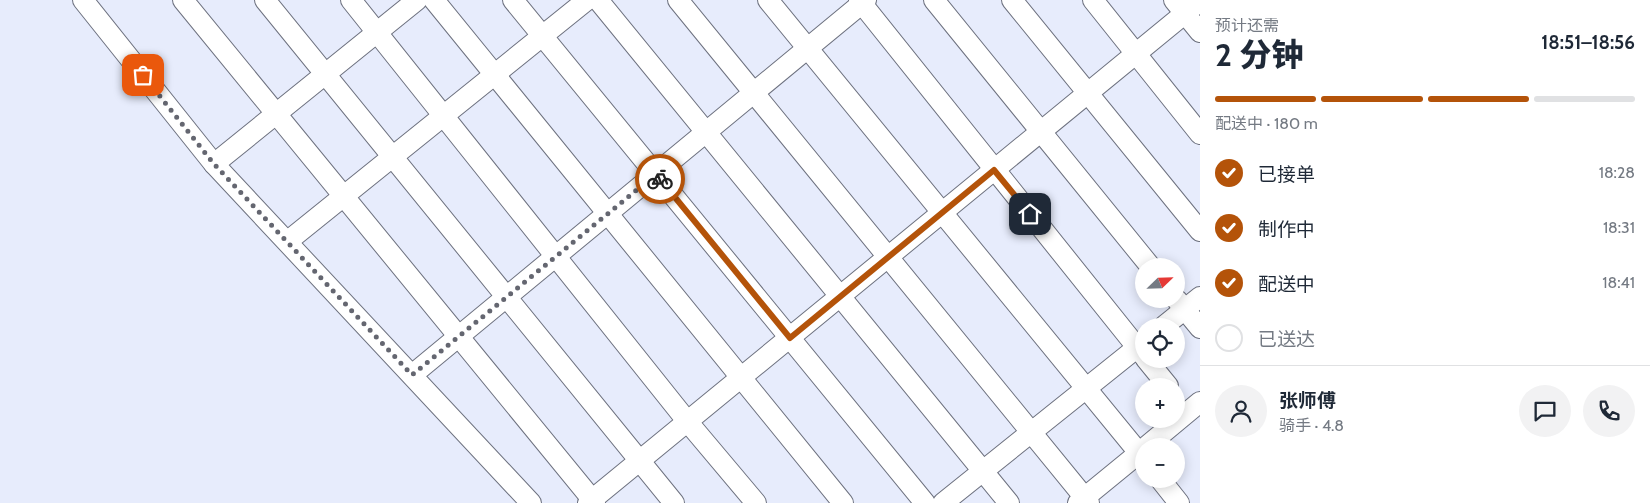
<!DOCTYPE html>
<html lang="zh">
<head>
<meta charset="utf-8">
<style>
	body { margin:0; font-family:Cabin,"Noto Sans SC",sans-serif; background:#f2f2f3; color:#1f2937; height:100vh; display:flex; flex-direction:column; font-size:19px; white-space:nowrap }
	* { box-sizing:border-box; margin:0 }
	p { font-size:16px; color:#747a83 }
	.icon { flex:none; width:28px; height:28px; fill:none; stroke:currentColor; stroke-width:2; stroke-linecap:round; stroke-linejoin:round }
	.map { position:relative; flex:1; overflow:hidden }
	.panel { display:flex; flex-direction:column; background:#fff; width:450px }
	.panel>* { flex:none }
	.needle { width:32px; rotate:67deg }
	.controls { position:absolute; left:1135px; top:258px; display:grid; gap:10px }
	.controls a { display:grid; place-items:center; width:50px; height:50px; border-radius:50%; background:#fff; box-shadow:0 2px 12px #0003; font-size:25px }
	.pin { position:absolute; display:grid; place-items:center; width:42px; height:42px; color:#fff; margin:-21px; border-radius:10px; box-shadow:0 2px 8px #0006 }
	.courier { position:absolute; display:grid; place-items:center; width:50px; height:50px; margin:-25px; border:4px solid #b45309; border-radius:50%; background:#fff; color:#222; box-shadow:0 1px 6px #0007 }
	.summary em { font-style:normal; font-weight:800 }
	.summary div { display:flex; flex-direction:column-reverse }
	.summary { display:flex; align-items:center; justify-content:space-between; height:85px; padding:0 15px }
	h1 { font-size:32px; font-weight:800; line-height:38px }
	.bar { display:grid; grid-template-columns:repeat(4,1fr); gap:8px 5px; align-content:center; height:60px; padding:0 15px }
	.bar i { height:6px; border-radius:4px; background:#e0e1e3 }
	.bar .selected { background:#b45309 }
	.bar p { grid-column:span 4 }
	.line { display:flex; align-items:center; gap:12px; padding:0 15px; border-top:1px solid #e0e1e3 }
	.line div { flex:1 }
	.round { display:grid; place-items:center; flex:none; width:52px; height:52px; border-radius:26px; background:#f2f2f3 }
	ol { padding:0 15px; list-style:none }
	li { display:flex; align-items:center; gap:15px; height:55px }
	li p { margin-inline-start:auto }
	li .icon { padding:5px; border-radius:50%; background:#b45309; color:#fff; stroke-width:4 }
	li:last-child { color:#747a83 }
	li i { width:28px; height:28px; border:2px solid #e0e1e3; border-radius:50% }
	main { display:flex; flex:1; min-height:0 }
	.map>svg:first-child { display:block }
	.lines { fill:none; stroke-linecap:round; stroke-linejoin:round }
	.minor-casing { stroke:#6d717f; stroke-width:22 }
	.minor { stroke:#fff; stroke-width:20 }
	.done { stroke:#646670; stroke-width:5; stroke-dasharray:0 9 }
	.route { stroke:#b45309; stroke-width:6 }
</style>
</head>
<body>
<main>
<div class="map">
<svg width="1200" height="503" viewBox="0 0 1200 503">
	<rect width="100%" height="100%" fill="#e7ecfc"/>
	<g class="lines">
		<defs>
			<g id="minor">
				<path d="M83,0L214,164L531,503"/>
				<path d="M183,0L595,503"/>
				<path d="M265,0L674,503"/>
				<path d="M351,0L687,421L756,503"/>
				<path d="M434,0L843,503"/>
				<path d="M513,0L925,503"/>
				<path d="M598,0L1009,503"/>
				<path d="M678,0L1089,503"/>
				<path d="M768,0L1144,459"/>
				<path d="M859,0L1144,356"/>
				<path d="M934,0L1150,266"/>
				<path d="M1012,0L1200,231"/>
				<path d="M1093,0L1200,134"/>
				<path d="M1174,0L1200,32"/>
				<path d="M214,164L417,0"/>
				<path d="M288,241L587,0"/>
				<path d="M1177,300L1200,328"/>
				<path d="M1164,326L1200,297"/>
				<path d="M1146,359L1168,386"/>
				<path d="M412,375L866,0"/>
				<path d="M1147,446L1200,402"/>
				<path d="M1160,479L1179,503"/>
				<path d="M588,503L1200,1"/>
				<path d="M943,503L1144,342"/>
				<path d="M1078,503L1144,449"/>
			</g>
		</defs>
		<use href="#minor" class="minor-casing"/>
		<use href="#minor" class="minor"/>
	</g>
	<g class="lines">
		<path class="done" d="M143,75L214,164L412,375L656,174L660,179"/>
		<path class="route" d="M660,179L790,338L994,170L1030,214"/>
	</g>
</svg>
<div class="controls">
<a><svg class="needle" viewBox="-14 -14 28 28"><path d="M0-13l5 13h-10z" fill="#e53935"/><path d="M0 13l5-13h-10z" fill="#747a83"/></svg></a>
<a><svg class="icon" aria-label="locate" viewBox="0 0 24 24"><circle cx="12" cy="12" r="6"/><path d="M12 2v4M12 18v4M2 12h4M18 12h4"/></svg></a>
<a>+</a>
<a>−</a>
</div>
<div class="pin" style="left:143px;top:75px;background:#ea580c"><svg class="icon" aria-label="bag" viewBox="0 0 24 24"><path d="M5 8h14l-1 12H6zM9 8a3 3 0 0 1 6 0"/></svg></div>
<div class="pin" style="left:1030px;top:214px;background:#1f2937"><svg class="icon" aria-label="home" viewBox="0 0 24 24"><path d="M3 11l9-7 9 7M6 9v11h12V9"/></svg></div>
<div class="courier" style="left:660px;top:179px"><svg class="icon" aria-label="bike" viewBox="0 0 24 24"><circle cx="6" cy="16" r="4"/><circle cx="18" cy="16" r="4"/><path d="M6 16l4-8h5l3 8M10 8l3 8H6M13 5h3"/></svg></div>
</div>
<section class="panel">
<div class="summary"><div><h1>2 分钟</h1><p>预计还需</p></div><em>18:51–18:56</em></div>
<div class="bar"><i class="selected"></i><i class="selected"></i><i class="selected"></i><i></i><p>配送中 · 180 m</p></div>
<ol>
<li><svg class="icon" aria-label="check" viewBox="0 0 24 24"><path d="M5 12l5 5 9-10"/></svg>已接单<p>18:28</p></li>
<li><svg class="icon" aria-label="check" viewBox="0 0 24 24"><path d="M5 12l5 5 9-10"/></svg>制作中<p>18:31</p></li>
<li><svg class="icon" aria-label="check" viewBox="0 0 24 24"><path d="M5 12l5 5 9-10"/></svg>配送中<p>18:41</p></li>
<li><i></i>已送达</li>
</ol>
<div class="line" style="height:90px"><a class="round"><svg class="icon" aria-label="person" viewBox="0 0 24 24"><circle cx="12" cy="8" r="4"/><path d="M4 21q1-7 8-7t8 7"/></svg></a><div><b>张师傅</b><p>骑手 · 4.8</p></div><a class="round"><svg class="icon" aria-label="chat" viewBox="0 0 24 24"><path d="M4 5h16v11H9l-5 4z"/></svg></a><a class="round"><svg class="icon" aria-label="phone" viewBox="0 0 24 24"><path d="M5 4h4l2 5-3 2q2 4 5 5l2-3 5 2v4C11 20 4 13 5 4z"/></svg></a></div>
</section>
</main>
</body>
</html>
